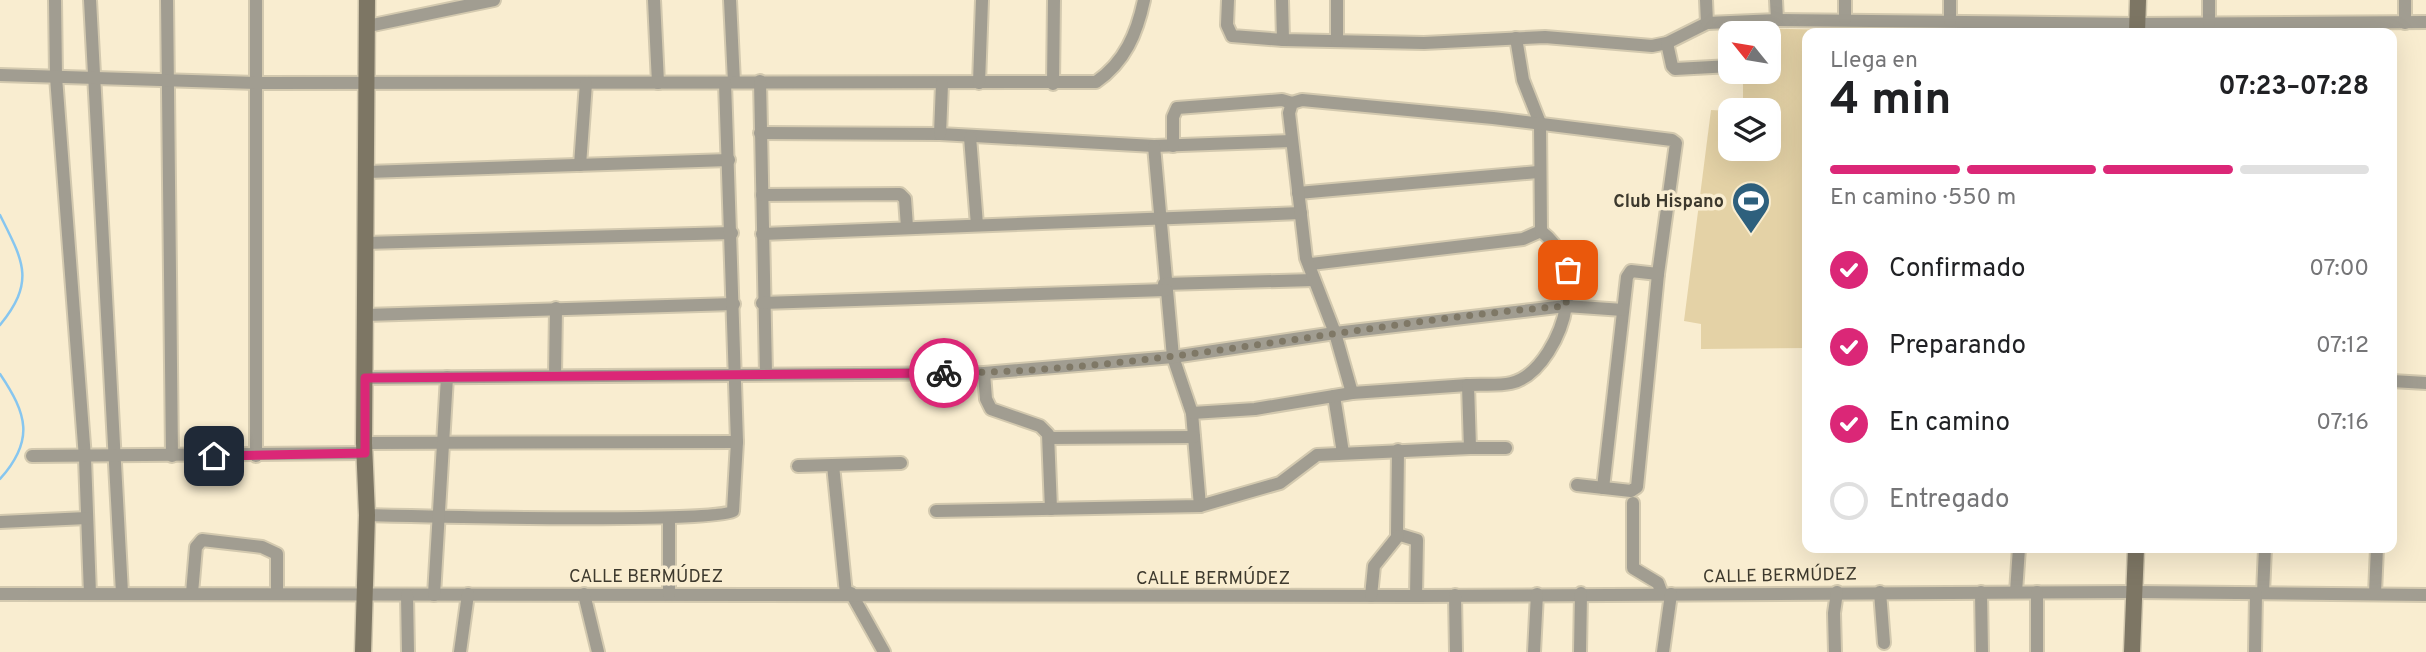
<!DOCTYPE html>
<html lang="es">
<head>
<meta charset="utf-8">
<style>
	body { margin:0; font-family:Overpass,sans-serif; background:#f6f6f6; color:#202124; height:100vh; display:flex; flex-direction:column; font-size:26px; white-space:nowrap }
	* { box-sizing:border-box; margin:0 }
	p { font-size:23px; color:#757577 }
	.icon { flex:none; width:38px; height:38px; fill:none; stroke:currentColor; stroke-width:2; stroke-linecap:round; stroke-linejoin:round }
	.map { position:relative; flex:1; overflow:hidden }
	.details { position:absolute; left:1802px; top:28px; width:595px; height:525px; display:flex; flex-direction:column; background:#fff; border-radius:14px; box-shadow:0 7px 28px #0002 }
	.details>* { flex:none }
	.needle { width:46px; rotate:300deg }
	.buttons { position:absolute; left:1718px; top:21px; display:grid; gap:14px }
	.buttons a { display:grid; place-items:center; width:63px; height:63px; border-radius:14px; background:#fff; box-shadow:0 7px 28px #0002; font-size:35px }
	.pin { position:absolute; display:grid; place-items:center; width:60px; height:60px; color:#fff; margin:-30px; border-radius:14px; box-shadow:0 4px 10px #0006 }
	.courier { position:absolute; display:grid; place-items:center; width:70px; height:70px; margin:-35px; border:5px solid #db2777; border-radius:50%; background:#fff; color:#222; box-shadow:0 2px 9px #0007 }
	.summary em { font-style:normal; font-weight:700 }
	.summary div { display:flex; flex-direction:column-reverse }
	.summary { display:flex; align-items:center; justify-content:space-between; height:119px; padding:0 28px }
	h1 { font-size:46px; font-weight:700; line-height:52px }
	.bar { display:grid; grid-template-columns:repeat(4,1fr); gap:10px 7px; align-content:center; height:84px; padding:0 28px }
	.bar i { height:9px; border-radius:5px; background:#e0e0e0 }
	.bar .on { background:#db2777 }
	.bar p { grid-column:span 4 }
	ol { padding:0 28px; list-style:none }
	li { display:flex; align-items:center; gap:21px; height:77px }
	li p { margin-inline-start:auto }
	li .icon { padding:7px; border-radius:50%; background:#db2777; color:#fff; stroke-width:4 }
	li:last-child { color:#757577 }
	li i { width:38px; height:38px; border:4px solid #e0e0e0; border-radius:50% }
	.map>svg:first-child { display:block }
	.garden { fill:#e4d2a6 }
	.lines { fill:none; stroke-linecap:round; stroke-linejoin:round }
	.stream { stroke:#87c6ef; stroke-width:2.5 }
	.street-casing { stroke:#d3c9af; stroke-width:16 }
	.secondary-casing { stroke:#d3c9af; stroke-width:19 }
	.street { stroke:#a19d91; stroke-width:12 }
	.secondary { stroke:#7d7664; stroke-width:16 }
	.done { stroke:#7f7866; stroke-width:7; stroke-dasharray:0 12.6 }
	.route { stroke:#db2777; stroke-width:9 }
	.labels { text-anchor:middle; stroke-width:7; stroke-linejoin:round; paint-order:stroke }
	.poi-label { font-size:18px; font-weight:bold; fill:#3d392d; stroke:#f9edd0; text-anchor:end }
	.street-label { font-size:18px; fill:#3d392d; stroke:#f9edd0 }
</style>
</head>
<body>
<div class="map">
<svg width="2426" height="652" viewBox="0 0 2426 652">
	<rect width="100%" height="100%" fill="#f9edd0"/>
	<path class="garden" d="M1743,28L1944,32L1808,33V348L1701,349V324L1684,321L1711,110L1731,111V149H1769V110H1743V72H1769V33H1743Z"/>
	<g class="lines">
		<g class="stream">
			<path d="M0,215C23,261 36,281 0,325"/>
			<path d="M0,374C27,414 35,440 0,479"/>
		</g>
		<defs>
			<g id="street">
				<path d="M55,0L56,77L85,458L90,594"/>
				<path d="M90,0L122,593"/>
				<path d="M167,0L172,456"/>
				<path d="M256,0V456"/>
				<path d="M654,0L658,83"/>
				<path d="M730,0L734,82"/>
				<path d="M1228,0L1227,25L1232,36L1283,40L1424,43L1545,37L1652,46L1667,43L1707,23L1777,20L2137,24L2426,22"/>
				<path d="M1282,0L1283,40"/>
				<path d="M1337,0V41"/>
				<path d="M1706,0L1707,23"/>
				<path d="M1776,0L1777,20"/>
				<path d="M1845,0V19"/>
				<path d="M2405,0V23"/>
				<path d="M1950,21V0"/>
				<path d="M2209,23V0"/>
				<path d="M368,26L494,0"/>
				<path d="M1667,43L1672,66L1675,69L1731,66"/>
				<path d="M0,75L257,83L1096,82C1125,62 1137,33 1144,0"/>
				<path d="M760,81L766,374"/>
				<path d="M979,83L982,0"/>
				<path d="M1053,84L1054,0"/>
				<path d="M760,133L940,134L1154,146L1292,141"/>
				<path d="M940,134L942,84"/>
				<path d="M970,137L977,225"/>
				<path d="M1154,146L1173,357L1192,413L1200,506"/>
				<path d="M1173,146V117L1177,108L1282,100L1292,103"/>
				<path d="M580,165L586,83"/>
				<path d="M367,172L729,160"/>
				<path d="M1298,193L1538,172"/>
				<path d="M762,195L900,194L905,199L907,227"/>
				<path d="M762,234L1301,213"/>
				<path d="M365,243L732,233"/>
				<path d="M1311,264L1523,239L1541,231"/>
				<path d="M1164,284L1314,280"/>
				<path d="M762,303L1166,290"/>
				<path d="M365,315L734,304"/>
				<path d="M984,373L986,399L991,409L1040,426L1048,434L1051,509"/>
				<path d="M555,376L556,308"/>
				<path d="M365,378L984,373L1173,357L1335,333L1566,306C1571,276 1566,251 1541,231L1540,123L1523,80L1516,38"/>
				<path d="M2392,381L2426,383"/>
				<path d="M1352,393L1335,333L1306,258L1289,113L1292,103L1302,100L1493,118L1672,140L1676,143L1658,274L1637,487L1631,491L1577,485"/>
				<path d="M1334,396L1343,453"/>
				<path d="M1192,413L1255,409L1352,393L1468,385"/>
				<path d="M1049,438L1194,437"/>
				<path d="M364,443L737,442"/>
				<path d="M1470,448H1506"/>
				<path d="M1398,450L1397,534L1417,540L1416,596"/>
				<path d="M32,456L365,453"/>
				<path d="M833,465L846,594"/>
				<path d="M798,466L901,463"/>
				<path d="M1603,488L1627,277L1631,271L1658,274"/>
				<path d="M1633,503V568L1658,583L1662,594"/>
				<path d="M936,511L1200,506L1280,483L1317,455L1470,448L1468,385C1482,384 1498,386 1511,383C1541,376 1562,333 1566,306L1623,310"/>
				<path d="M367,515C410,516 718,524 733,511L737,442L725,83"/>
				<path d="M0,522L87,518"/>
				<path d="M1880,592L1884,643"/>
				<path d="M1981,592L1982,652"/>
				<path d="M2016,592L2019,548"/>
				<path d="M192,593L196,547L202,540L262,547L277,554V594"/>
				<path d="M851,593L884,652"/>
				<path d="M2263,593L2265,548"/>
				<path d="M2375,593L2377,548"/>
				<path d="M0,594L1416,596L2135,592L2426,595"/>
				<path d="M584,594L598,652"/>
				<path d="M669,594V518"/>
				<path d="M407,595L408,652"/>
				<path d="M434,595L447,377"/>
				<path d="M1455,595L1456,652"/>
				<path d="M1371,596L1374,566L1398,536"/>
				<path d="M460,652L468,594"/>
				<path d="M1534,652L1537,594"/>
				<path d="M1580,652L1581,593"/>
				<path d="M1663,652L1671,594"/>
				<path d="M1835,652L1834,613L1837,592"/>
				<path d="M2037,652V592"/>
				<path d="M2255,652L2256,594"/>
			</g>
			<g id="secondary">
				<path d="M2137,33L2138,0"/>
				<path d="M363,652L367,515L364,443L367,0"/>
				<path d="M2132,652L2136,548"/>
			</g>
		</defs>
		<use href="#street" class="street-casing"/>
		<use href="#secondary" class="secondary-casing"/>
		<use href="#street" class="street"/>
		<use href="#secondary" class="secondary"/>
	</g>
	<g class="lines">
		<path class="done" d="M944,373C1153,372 1358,322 1566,306L1568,270"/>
		<path class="route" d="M214,456L365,453V378L944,373"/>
	</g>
	<defs>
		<symbol id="stadium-pin" viewBox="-11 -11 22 30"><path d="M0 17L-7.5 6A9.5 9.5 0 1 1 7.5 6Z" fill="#2e607d" stroke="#f9edd0"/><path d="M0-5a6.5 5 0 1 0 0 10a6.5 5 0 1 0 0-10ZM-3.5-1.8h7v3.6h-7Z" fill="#fff"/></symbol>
	</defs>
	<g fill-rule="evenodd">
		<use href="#stadium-pin" x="1729" y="179" width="44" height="60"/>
	</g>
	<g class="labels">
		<g class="poi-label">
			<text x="1724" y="207">Club Hispano</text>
		</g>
		<g class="street-label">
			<text transform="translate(1780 575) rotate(-1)" y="6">CALLE BERMÚDEZ</text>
			<text x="646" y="582">CALLE BERMÚDEZ</text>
			<text x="1213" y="584">CALLE BERMÚDEZ</text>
		</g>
	</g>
</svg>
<div class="buttons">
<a><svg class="needle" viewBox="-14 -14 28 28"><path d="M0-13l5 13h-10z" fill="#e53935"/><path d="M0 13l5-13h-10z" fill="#757577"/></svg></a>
<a><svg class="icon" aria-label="layers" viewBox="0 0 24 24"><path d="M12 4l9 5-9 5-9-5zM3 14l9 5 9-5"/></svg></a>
</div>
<div class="pin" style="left:1568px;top:270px;background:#ea580c"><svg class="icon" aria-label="bag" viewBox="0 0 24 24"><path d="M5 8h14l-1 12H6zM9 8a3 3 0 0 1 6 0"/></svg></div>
<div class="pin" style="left:214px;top:456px;background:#1f2937"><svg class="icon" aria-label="home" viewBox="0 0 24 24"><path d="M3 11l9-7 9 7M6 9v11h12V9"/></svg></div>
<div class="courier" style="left:944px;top:373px"><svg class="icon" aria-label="bike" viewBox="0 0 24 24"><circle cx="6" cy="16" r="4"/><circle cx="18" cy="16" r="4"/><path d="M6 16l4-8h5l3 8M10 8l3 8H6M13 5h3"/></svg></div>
<section class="details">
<div class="summary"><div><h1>4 min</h1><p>Llega en</p></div><em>07:23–07:28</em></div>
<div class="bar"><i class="on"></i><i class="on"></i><i class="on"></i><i></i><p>En camino · 550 m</p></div>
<ol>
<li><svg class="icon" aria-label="check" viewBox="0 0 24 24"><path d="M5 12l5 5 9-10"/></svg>Confirmado<p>07:00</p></li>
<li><svg class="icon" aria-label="check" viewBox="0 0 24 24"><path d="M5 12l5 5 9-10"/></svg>Preparando<p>07:12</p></li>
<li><svg class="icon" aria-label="check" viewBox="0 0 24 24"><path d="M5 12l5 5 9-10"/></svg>En camino<p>07:16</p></li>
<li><i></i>Entregado</li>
</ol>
</section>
</div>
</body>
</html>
